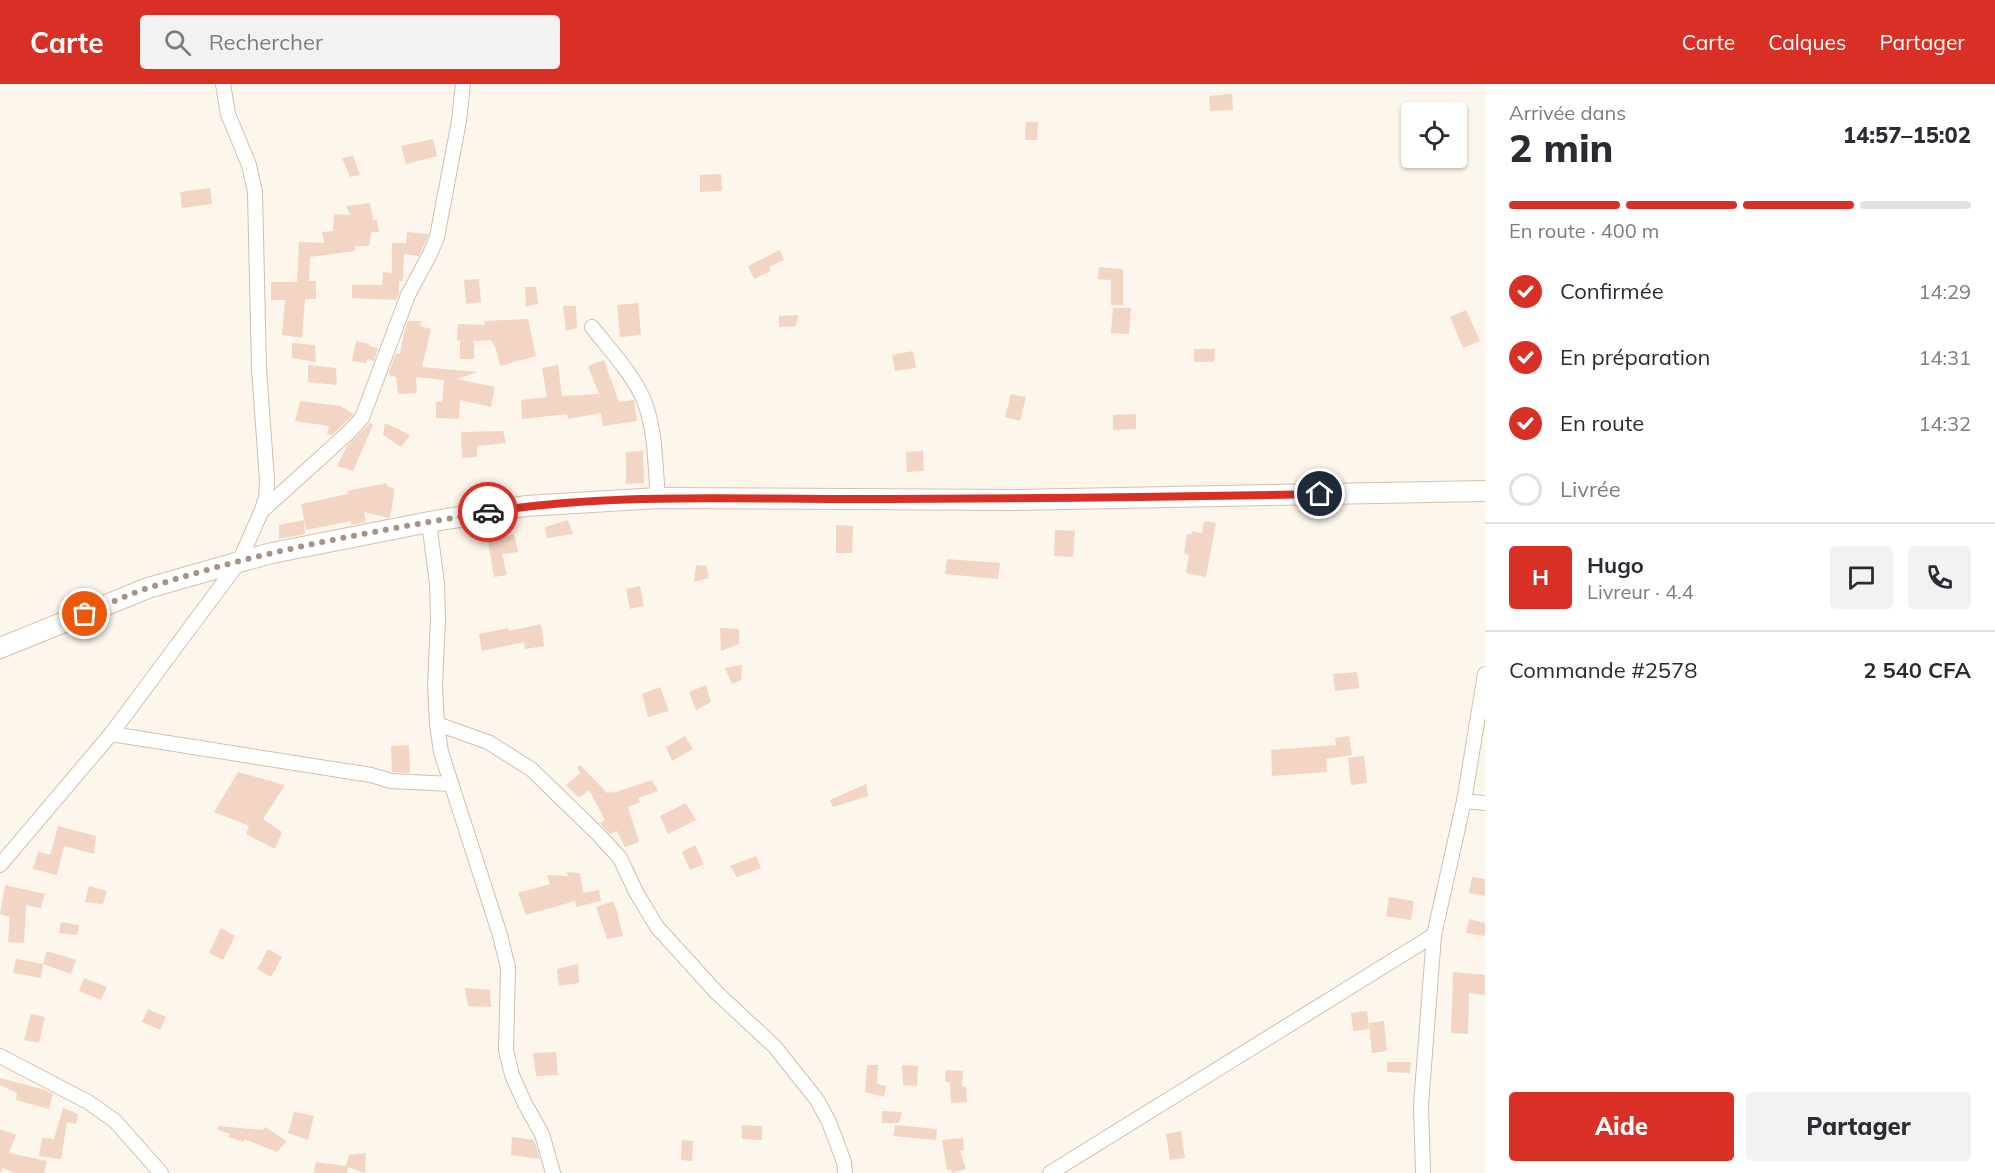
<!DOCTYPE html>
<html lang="fr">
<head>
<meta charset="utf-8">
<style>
	body { margin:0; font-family:Mulish,sans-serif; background:#f2f2f3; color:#2b2b33; height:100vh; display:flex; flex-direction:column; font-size:22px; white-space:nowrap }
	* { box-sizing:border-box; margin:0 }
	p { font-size:20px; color:#7c7c81 }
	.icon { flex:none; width:33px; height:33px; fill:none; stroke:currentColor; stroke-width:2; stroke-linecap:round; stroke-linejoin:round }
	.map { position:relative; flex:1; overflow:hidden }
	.panel { display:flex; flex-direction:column; background:#fff; width:510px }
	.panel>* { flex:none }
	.buttons { position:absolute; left:1401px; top:18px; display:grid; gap:12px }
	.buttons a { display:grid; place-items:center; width:66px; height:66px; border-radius:6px; background:#fff; box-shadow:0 2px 4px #0004; font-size:30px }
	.pin { position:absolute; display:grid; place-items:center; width:51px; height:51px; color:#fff; margin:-26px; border:3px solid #fff; border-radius:50%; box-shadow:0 2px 6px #0007 }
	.courier { position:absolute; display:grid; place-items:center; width:60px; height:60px; margin:-30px; border:4px solid #d93025; border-radius:50%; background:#fff; color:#222; box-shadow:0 2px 8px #0007 }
	.headline em { font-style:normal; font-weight:800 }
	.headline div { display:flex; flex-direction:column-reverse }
	.headline { display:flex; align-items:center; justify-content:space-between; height:102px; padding:0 24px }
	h1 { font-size:39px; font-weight:800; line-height:45px }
	.bar { display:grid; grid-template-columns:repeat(4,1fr); gap:9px 6px; align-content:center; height:72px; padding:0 24px }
	.bar i { height:8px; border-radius:4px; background:#e1e1e2 }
	.bar .on { background:#d93025 }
	.bar p { grid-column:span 4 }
	.line { display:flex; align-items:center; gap:15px; padding:0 24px; border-top:2px solid #e1e1e2 }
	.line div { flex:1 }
	.round { display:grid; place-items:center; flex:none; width:63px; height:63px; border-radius:6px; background:#f2f2f3 }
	ol { padding:0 24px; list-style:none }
	li { display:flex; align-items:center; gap:18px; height:66px }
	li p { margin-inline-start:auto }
	li .icon { padding:6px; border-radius:50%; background:#d93025; color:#fff; stroke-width:4 }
	li:last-child { color:#7c7c81 }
	li i { width:33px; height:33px; border:3px solid #e1e1e2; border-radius:50% }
	.cta { display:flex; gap:12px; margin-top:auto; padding:12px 24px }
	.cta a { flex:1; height:69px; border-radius:6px; background:#d93025; color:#fff; font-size:24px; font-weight:800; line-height:69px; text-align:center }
	.cta a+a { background:#f2f2f3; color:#2b2b33 }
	header { display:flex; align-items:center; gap:36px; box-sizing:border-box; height:84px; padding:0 30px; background:#d93025; color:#fff }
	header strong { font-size:28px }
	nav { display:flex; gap:33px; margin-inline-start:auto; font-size:21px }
	.search { width:420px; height:54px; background:#f2f2f3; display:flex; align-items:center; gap:15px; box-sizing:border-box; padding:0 21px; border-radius:6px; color:#7c7c81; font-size:22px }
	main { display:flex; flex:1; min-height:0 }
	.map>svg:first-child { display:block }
	.building { fill:#f3d5c3 }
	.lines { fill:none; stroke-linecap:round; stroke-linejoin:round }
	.street-casing { stroke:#d1beb0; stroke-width:16 }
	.secondary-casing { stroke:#d6c0b0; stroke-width:22 }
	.street { stroke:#fff; stroke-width:14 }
	.secondary { stroke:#fff; stroke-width:20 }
	.done { stroke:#a89285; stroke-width:6; stroke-dasharray:0 10.8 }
	.route { stroke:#d93025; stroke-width:8 }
</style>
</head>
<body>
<header>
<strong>Carte</strong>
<div class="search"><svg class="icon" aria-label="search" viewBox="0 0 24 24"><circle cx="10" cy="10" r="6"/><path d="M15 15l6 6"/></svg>Rechercher</div>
<nav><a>Carte</a><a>Calques</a><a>Partager</a></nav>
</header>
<main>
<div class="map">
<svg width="1485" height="1089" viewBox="0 0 1485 1089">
	<rect width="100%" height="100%" fill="#fdf6ec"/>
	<g class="building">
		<path d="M1232,10L1233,26L1210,27L1209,12Z"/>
		<path d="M1026,38H1038L1037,56H1025Z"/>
		<path d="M433,55L437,72L406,80L401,62Z"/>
		<path d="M353,72L360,91L350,93L342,74Z"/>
		<path d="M721,90L722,107L700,108V91Z"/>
		<path d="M210,104L212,120L182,124L180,108Z"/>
		<path d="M370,119L373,136H377L379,148H371L369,162H355V167L310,173L309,197H316V215H305L302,254L282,251L285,216H271V198H297L299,158L324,159L322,148L333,147L334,130L350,131L346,122Z"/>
		<path d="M407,148L428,150V152L419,172L404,170L403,197H399V210L396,216L352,214V201H382L383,188L392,189V159H406Z"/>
		<path d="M780,166L784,176L769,183L771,187L754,195L748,182Z"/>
		<path d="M1099,183L1123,185V221H1111V196L1098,195Z"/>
		<path d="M479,195L481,218L466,220L464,196Z"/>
		<path d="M525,203H536L538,220L526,223Z"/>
		<path d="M638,219L641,251L620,253L617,221Z"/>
		<path d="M563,222H576L577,244L566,247Z"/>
		<path d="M1113,224H1131L1129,250L1111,249Z"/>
		<path d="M1466,226L1480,257L1463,264L1450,233Z"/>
		<path d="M798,231L796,242L779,243V232Z"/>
		<path d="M528,235L536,272L500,282L496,265L491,256L474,257V275H460V256L457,257L458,240L485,241L484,237Z"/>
		<path d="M408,237H422L420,242L431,245L422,283L478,288L456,295L495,303L491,323L460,316L459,335L436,334V318H442L444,296L416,293L417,309L398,310L396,293L388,291L396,269L400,270L404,248Z"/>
		<path d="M356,257L369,260V262L378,264L374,277L367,275L366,279L352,277Z"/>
		<path d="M292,259L315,261L316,278L292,274Z"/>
		<path d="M1194,265H1215L1214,278H1194Z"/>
		<path d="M913,267L916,284L895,287L892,271Z"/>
		<path d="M604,276L619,318L634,316L637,337L603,342L601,329L568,335L567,330L522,335L521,316L547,313L542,284L558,281L562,312L599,310L588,282Z"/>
		<path d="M308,281L336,284L337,301L308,298Z"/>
		<path d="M1011,310L1026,313L1020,337L1005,333Z"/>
		<path d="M300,317L340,322L354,330L332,351L327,350L329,342L295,337Z"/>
		<path d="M1136,330V345L1113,346V331Z"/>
		<path d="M370,339L373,341L353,387L337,382L347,362Z"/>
		<path d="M385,339L410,351L401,363L383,351Z"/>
		<path d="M503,347L506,359L477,362V373L462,374L461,348Z"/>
		<path d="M643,367L644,399L626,400V368Z"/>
		<path d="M923,367L924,387L907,388L906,368Z"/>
		<path d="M387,399V402L395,405L390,434L364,428L366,438L351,441V437L306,446L301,420L348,410L347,407Z"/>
		<path d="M304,436L305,450L279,455V441Z"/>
		<path d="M568,436L573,450L547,454L545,443Z"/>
		<path d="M1204,437L1216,439L1206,493L1186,489L1189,471L1184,470L1187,450L1191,451L1192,447L1202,449Z"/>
		<path d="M836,441L853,442L852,469H836Z"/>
		<path d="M1055,446L1075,447L1073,473L1054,472Z"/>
		<path d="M514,450L518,468L502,470L507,491L494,493L488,457Z"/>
		<path d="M947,475L1000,479L998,495L945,490Z"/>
		<path d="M696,481L706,482L709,494L694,498Z"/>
		<path d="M640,502L644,522L630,525L626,505Z"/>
		<path d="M541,540L544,562L525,565L524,558L482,567L479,550L508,544L509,547Z"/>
		<path d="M720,544L739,545V560L721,567Z"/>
		<path d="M742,581L741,596L732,600L725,584Z"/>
		<path d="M1357,588L1359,604L1335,607L1333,590Z"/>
		<path d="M706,601L711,618L696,626L689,608Z"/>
		<path d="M660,603L669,627L648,633L642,610Z"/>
		<path d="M685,652L693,665L672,677L666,663Z"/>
		<path d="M1349,652L1352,671L1326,675L1327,688L1272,692L1271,666L1336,661L1335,654Z"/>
		<path d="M409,661L410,689L392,688L391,662Z"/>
		<path d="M1364,672L1367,699L1351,701L1348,674Z"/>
		<path d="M580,681L607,709L612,707L613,709L652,696L658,707L638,714L640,718L628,723L639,758L625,763L617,747L610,750L600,739L605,736L589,706L579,714L566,701L580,689L577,683Z"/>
		<path d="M238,688L285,701L263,735L282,748L275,765L246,750L249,742L214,728Z"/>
		<path d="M866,700L868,712L833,723L830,716Z"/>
		<path d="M686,719L696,736L668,750L660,732Z"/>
		<path d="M58,742L96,752L94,770L64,762L57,791L33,785L38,768L50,771Z"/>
		<path d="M695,761L704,780L690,786L682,768Z"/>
		<path d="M756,772L761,784L737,793L730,782Z"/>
		<path d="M567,788L580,789L583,809L599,806L601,817L576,823L575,817L526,831L518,809L550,800L547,791L568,792Z"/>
		<path d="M1472,793L1485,795V812L1469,809Z"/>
		<path d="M5,801L45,810L41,824L26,821L24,859L8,858L10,833L0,830Z"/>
		<path d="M89,802L107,807L103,820L85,818Z"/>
		<path d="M1389,813L1414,817L1411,836L1386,832Z"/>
		<path d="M613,817L619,832H618L623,852L607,855L596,823Z"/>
		<path d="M1469,835L1485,839V852L1466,849Z"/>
		<path d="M61,838L79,841L77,851L59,849Z"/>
		<path d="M221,844L235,852L223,876L209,869Z"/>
		<path d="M268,865L282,873L271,893L257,885Z"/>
		<path d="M47,867L76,876L71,890L43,880Z"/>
		<path d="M16,875L43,880L41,894L13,889Z"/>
		<path d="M578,880L579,899L559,902L557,885Z"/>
		<path d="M1453,888L1485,891V911L1469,909L1468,950L1451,949Z"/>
		<path d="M84,894L107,903L101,916L79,907Z"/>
		<path d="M465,904L490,906L491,923L468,922Z"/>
		<path d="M148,925L166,933L160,946L142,938Z"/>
		<path d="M1367,927L1369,945L1353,947L1351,929Z"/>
		<path d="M31,930L45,933L39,959L24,956Z"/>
		<path d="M1384,937L1387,967L1372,969L1369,939Z"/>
		<path d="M556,968L558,991L536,992L533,969Z"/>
		<path d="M1387,978H1411L1410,989L1387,988Z"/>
		<path d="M867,981H878L877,1000L886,1002L884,1013L865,1008Z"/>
		<path d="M902,981L918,982L917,1002L903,1001Z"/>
		<path d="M946,986L963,987L962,1003L966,1002L967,1018L951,1019L950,998H945Z"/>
		<path d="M0,994L45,1006L53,1010L49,1025L16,1016L17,1009L0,1001Z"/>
		<path d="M63,1024L78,1030L76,1040L67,1038L61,1075L39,1072L42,1054L54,1055Z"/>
		<path d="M882,1027L902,1028L899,1039H882Z"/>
		<path d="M294,1028L314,1032L308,1056L288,1049Z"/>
		<path d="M742,1041L762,1042V1056L742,1055Z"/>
		<path d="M895,1041L937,1045L936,1056L893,1052Z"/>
		<path d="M218,1042L263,1046L265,1043L287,1057L277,1068L244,1055V1058L228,1053L230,1050L217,1045Z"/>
		<path d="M0,1045L16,1051L9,1069L47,1077L44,1089H15L3,1084L0,1089Z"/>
		<path d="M1181,1047L1185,1074L1170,1076L1166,1050Z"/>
		<path d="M512,1053L534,1056L540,1075L511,1071Z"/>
		<path d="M963,1054L964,1066L960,1067L966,1085L952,1089L951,1085L947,1086L942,1056Z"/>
		<path d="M682,1056L693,1057L692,1077L681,1076Z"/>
		<path d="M366,1069L365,1089L348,1083L347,1089H314L316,1078L346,1082L349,1071Z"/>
	</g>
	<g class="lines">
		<defs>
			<g id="street">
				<path d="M592,243C609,265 631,288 643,314C656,345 655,381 658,414"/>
				<path d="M264,425L348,349L362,334L408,211L430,170L437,153L459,37L463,0"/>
				<path d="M429,438L437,500L438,535L435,602L437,640L441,668L500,851L508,884L506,966L512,991L525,1020L542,1050L553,1089"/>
				<path d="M437,640L488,658L531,685L598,750L620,774L636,808L657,843L717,909L775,963L817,1016L829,1038L844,1078L845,1089"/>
				<path d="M111,650L371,691L391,697L451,700"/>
				<path d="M1464,717L1485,719"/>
				<path d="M0,781L111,650L239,478L262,426L266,413L267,396L259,285L255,108L249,81L228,30L223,0"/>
				<path d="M0,972L88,1018L115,1037L161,1089"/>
				<path d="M1050,1089L1434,851"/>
				<path d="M1423,1089L1421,1021L1434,851L1464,717L1485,590"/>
			</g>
			<path id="secondary" d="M0,564L148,504L239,478L272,469L429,438L526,422L658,414L1015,416L1485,407"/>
		</defs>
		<use href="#street" class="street-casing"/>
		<use href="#secondary" class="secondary-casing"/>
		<use href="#street" class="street"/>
		<use href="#secondary" class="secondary"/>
	</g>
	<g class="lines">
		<path class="done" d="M85,530C106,521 127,511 148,504C258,467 374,447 488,428"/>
		<path class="route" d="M488,428C607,409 729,415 850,415C1007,415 1163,413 1320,410"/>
	</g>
</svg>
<div class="buttons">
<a><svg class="icon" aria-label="locate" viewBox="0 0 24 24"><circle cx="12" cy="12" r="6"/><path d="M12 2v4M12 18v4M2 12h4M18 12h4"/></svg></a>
</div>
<div class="pin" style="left:85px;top:530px;background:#ea580c"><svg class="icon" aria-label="bag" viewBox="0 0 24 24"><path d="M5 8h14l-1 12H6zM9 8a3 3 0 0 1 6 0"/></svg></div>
<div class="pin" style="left:1320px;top:410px;background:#1f2937"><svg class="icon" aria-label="home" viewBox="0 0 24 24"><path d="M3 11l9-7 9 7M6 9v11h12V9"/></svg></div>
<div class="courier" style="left:488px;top:428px"><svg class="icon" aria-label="car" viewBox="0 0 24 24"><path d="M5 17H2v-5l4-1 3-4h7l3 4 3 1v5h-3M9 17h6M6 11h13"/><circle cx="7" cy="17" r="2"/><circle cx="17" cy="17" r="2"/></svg></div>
</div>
<section class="panel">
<div class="headline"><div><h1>2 min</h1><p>Arrivée dans</p></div><em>14:57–15:02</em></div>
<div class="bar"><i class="on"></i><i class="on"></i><i class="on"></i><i></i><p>En route · 400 m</p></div>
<ol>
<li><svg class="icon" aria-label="check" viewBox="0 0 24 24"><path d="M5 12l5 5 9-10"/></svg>Confirmée<p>14:29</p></li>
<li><svg class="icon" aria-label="check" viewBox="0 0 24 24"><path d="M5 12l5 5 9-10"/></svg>En préparation<p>14:31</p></li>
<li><svg class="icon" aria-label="check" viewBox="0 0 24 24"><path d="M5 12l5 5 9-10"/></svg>En route<p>14:32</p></li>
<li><i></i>Livrée</li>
</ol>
<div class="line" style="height:108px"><b class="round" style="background:#d93025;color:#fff">H</b><div><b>Hugo</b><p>Livreur · 4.4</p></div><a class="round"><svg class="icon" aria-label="chat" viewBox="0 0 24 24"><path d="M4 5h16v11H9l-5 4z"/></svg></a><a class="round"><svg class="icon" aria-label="phone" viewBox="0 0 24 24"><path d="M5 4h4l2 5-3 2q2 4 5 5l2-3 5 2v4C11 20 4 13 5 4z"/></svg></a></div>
<div class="line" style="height:78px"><div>Commande #2578</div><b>2 540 CFA</b></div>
<div class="cta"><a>Aide</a><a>Partager</a></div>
</section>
</main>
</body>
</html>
